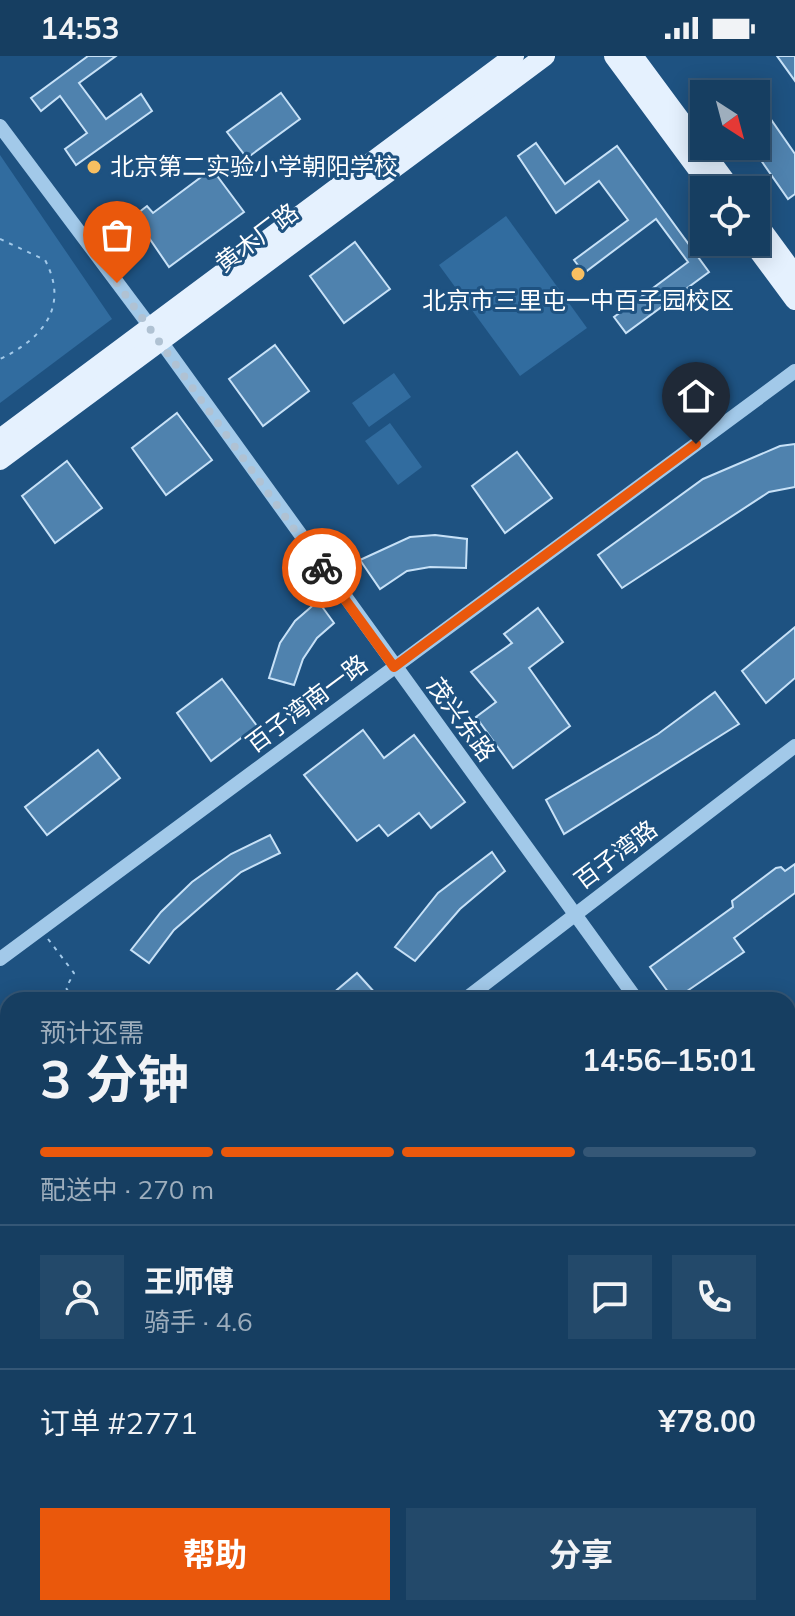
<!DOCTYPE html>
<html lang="zh">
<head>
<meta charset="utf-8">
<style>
	body { margin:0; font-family:Mulish,"Noto Sans SC",sans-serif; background:#23496a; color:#f1f3f6; height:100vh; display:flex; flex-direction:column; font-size:30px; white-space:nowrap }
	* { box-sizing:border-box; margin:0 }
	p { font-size:26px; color:#9eaebd }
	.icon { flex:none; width:44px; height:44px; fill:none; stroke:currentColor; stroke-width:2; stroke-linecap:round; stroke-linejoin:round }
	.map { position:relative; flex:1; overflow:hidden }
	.side { position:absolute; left:0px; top:936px; width:796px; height:624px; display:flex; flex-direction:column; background:#163e61; border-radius:24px 24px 0 0; box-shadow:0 4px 20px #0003,0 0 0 2px #355776 }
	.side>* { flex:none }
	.needle { width:52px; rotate:144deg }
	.tools { position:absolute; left:690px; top:24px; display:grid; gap:16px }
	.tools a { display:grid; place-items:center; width:80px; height:80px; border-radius:0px; background:#163e61; box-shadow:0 4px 20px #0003,0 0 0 2px #355776; font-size:40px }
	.pin { position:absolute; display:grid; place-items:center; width:68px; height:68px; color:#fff; margin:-82px -34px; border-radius:50% 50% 50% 0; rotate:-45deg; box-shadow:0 0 8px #0007 }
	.pin .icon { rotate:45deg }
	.courier { position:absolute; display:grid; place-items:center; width:80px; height:80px; margin:-40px; border:6px solid #ea580c; border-radius:50%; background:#fff; color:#222; box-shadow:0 2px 10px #0007 }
	.summary em { font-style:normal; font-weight:700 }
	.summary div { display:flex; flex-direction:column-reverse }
	.summary { display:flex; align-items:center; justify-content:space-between; height:136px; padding:0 40px }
	h1 { font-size:52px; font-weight:700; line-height:60px }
	.bar { display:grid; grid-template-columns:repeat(4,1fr); gap:12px 8px; align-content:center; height:96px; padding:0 40px }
	.bar i { height:10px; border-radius:6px; background:#355776 }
	.bar .on { background:#ea580c }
	.bar p { grid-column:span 4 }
	.line { display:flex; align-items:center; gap:20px; padding:0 40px; border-top:2px solid #355776 }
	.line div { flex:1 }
	.round { display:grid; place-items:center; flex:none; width:84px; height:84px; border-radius:0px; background:#23496a }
	.action { display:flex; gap:16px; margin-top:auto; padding:16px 40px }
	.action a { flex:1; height:92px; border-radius:0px; background:#ea580c; color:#fff; font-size:32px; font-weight:700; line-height:92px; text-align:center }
	.action a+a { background:#23496a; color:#f1f3f6 }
	.status { display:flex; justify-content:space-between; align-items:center; height:56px; padding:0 40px; background:#163e61; direction:ltr }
	.status svg { height:22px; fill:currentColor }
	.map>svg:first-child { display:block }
	.green { fill:#316c9f }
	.building { fill:#4f82ae; stroke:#c7e1f7; stroke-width:2 }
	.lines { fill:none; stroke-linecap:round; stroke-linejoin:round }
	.minor-tunnel { stroke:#406c94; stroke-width:14; stroke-dasharray:14 7; stroke-linecap:butt }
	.path { stroke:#a2c9e9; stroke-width:2; stroke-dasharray:4 6; stroke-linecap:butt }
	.minor { stroke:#a2c9e9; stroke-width:14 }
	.major { stroke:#e5f1fe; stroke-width:20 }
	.highway { stroke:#fff; stroke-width:24 }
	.rail-casing { stroke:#fff; stroke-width:7 }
	.rail { stroke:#1e5281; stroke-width:4; stroke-dasharray:12; stroke-linecap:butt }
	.highway-bridge { stroke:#fff; stroke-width:24 }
	.done { stroke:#b0c2d3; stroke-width:8; stroke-dasharray:0 14.4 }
	.route { stroke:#ea580c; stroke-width:10 }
	.poi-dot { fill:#f8bf61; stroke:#1e5281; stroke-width:3 }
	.labels { text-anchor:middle; stroke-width:6; stroke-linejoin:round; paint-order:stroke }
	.poi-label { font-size:24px; fill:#fff; stroke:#1e5281; text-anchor:start }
	.street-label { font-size:24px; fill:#fff; stroke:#1e5281 }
</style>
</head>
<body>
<div class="status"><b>14:53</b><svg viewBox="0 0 49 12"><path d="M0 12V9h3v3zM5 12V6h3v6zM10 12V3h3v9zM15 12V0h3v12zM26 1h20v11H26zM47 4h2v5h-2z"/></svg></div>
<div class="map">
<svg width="795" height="1560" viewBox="0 0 795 1560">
	<rect width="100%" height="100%" fill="#1e5281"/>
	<g class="green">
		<path d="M0,99L112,263L0,347Z"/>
		<path d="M506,160L587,272L520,320L439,209Z"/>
		<path d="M394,317L411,341L369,371L352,347Z"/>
		<path d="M390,367L422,411L398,429L365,385Z"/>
	</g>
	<g class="building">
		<path d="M88,0H116L79,27L106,63L141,38L152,55L76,109L65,93L87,77L60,40L41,55L31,42Z"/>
		<path d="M777,0H795V25Z"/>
		<path d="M281,37L300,63L247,102L227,76Z"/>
		<path d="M756,42L795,98V138L788,143L751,90H756Z"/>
		<path d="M536,87L565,128L617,90L709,216L626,277L614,261L688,206L656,163L584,217L574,204L628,164L599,125L556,157L518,100Z"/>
		<path d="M212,113L244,156L169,211L134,160L147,150L153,157Z"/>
		<path d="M355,186L390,233L344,267L310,220Z"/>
		<path d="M275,289L309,335L263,370L229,323Z"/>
		<path d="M177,357L212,404L166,439L132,392Z"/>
		<path d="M795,388V431L769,436L622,532L598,499L703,423L780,390Z"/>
		<path d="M517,396L552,442L505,477L472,430Z"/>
		<path d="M67,405L102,452L55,487L22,440Z"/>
		<path d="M435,479L467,483L466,512L430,511L407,515L380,533L360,504L410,481Z"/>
		<path d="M318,545L334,567L317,582L303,603L294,629L269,622L280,587L295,565Z"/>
		<path d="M538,552L563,586L529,612L570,670L513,712L476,661L496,646L471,616L512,587L504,578Z"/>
		<path d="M795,571V622L766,647L742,615Z"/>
		<path d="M222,623L257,670L211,705L177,657Z"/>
		<path d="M715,636L739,668L564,778L546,744L658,678Z"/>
		<path d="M363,674L384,702L414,679L465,746L431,772L419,757L388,780L379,769L357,785L304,719Z"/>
		<path d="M98,694L120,722L47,779L25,751Z"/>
		<path d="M270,779L280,797L241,816L205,847L174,874L149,907L131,894L161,856L192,826L231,798Z"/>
		<path d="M492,796L505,815L460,853L415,905L395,891L438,837Z"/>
		<path d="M795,808V837L734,882L744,896L674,944L650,911L733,851L732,845L776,812L781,811L785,815Z"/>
		<path d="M357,917L376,938L369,944H325Z"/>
	</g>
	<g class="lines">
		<path class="minor-tunnel" d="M314,1552L320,1560"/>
		<g class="path">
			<path d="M0,183L45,204C70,251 42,283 0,303"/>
			<path d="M48,883L74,917L66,932L74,944"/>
		</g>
		<g class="minor">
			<path d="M0,70L152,273L637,944"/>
			<path d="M0,903L795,315"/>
			<path d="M464,944L795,690"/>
			<path d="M788,1080L795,1075"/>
			<path d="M0,1291L8,1285"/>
			<path d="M788,1309L795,1310"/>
			<path d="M437,1552L443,1560"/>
		</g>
		<g class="major">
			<path d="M614,0L713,134"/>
			<path d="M633,0L732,134"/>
			<path d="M756,166L795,219"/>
			<path d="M752,186L795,244"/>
			<path d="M0,383L514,0"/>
			<path d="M0,404L545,0"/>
			<path d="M0,1036L8,1048"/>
			<path d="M0,1109L8,1120"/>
		</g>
		<g class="highway">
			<path d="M0,1010L8,1021"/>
			<path d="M0,1063L8,1074"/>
			<path d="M394,1552L400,1560"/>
		</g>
		<defs>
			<g id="rail">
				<path d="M788,1141L795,1135"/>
				<path d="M788,1199L795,1193"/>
				<path d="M788,1226L795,1220"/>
				<path d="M173,1560L186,1552"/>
				<path d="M242,1560L256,1552"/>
				<path d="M261,1560L275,1552"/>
				<path d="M280,1560L294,1552"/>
			</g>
		</defs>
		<use href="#rail" class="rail-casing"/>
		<use href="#rail" class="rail"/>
		<path class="highway-bridge" d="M353,1552L358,1560"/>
	</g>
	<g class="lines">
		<path class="done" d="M117,227L322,512"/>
		<path class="route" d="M322,512L394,611L696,388"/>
	</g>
	<g class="poi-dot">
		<circle cx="94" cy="111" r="8"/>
		<circle cx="578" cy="218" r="8"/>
	</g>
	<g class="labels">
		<g class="poi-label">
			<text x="110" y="119">北京第二实验小学朝阳学校</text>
			<text x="578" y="253" text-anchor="middle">北京市三里屯一中百子园校区</text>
		</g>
		<g class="street-label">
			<text transform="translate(257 182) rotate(-37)" y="8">黄木厂路</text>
			<text transform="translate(307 648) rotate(-37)" y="8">百子湾南一路</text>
			<text transform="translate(461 664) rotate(54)" y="8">茂兴东路</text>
			<text transform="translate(616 799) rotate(-37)" y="8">百子湾路</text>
		</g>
	</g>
</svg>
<div class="tools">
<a><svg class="needle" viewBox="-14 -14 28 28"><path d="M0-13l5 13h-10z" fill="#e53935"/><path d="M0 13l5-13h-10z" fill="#9eaebd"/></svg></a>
<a><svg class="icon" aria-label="locate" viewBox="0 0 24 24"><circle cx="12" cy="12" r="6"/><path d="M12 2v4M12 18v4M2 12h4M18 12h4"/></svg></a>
</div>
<div class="pin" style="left:117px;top:227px;background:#ea580c"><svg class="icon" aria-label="bag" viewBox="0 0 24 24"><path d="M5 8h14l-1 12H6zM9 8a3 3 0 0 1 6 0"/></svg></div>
<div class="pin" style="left:696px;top:388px;background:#1f2937"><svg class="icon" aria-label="home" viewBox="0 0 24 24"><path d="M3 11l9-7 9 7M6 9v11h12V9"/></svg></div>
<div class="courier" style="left:322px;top:512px"><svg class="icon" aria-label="bike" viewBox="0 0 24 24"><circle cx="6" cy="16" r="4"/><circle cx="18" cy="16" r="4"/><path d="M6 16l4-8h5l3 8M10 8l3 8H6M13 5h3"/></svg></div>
<section class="side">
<div class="summary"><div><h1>3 分钟</h1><p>预计还需</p></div><em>14:56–15:01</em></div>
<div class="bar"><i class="on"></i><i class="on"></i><i class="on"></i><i></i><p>配送中 · 270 m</p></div>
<div class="line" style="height:144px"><a class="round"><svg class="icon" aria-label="person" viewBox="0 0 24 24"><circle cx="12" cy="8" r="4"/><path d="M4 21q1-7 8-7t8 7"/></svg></a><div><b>王师傅</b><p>骑手 · 4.6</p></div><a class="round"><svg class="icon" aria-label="chat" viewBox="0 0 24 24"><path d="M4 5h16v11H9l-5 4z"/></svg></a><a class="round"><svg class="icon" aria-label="phone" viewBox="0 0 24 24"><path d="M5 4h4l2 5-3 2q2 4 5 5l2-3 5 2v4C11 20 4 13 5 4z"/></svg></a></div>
<div class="line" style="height:104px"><div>订单 #2771</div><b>¥78.00</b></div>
<div class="action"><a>帮助</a><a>分享</a></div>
</section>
</div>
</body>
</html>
